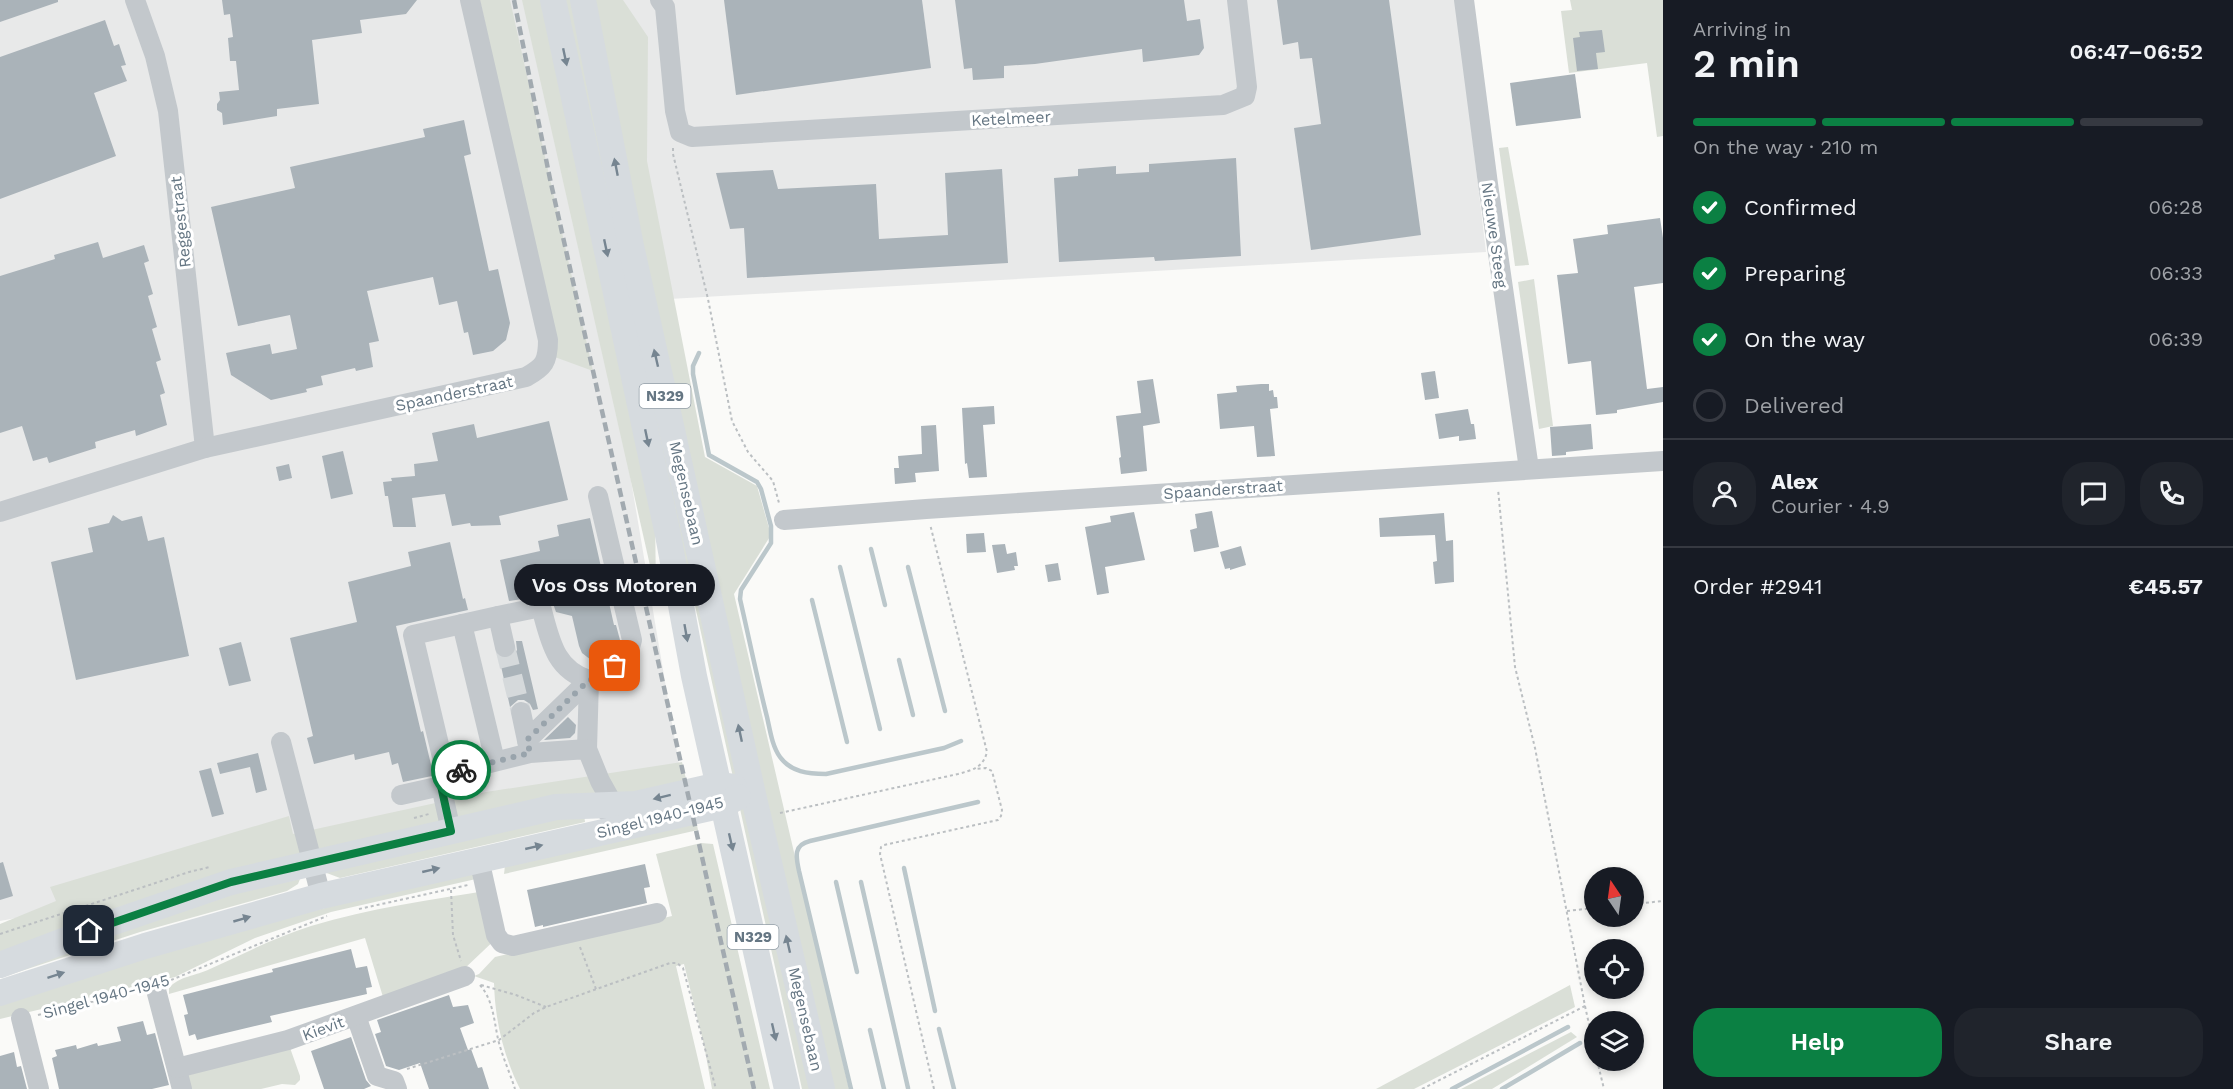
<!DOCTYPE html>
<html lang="en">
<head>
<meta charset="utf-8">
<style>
	body { margin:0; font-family:"Work Sans",sans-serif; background:#20242c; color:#f1f3f6; height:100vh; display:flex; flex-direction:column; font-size:22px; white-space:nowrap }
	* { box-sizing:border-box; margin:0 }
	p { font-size:20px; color:#9ea1a6 }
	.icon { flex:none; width:33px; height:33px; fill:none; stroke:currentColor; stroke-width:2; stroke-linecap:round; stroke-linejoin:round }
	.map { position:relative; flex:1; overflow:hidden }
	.sheet { display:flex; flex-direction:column; background:#171b24; width:570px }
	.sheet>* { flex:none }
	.needle { width:39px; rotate:347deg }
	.buttons { position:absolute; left:1584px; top:867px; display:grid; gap:12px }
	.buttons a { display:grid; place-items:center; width:60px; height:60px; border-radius:50%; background:#171b24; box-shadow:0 3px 9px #0003; font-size:30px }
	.pin { position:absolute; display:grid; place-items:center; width:51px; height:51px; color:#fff; margin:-26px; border-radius:12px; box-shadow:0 3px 9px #0006 }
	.courier { position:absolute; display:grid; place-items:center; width:60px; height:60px; margin:-30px; border:4px solid #0b8043; border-radius:50%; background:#fff; color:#222; box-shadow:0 2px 8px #0007 }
	.bubble { position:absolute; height:42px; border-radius:21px; background:#171b24; box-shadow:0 3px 9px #0003; font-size:20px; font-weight:600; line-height:42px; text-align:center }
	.headline em { font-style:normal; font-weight:600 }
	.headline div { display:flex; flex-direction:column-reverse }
	.headline { display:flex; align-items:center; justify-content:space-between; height:102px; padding:0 30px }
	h1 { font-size:39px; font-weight:600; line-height:45px }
	.bar { display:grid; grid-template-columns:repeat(4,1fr); gap:9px 6px; align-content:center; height:72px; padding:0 30px }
	.bar i { height:8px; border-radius:4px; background:#363941 }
	.bar .active { background:#0b8043 }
	.bar p { grid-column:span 4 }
	.line { display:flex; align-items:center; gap:15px; padding:0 30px; border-top:2px solid #363941 }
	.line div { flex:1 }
	.round { display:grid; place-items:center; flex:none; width:63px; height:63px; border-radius:24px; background:#20242c }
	ol { padding:0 30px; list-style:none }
	li { display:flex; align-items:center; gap:18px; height:66px }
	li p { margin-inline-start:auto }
	li .icon { padding:6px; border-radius:50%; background:#0b8043; color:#fff; stroke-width:4 }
	li:last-child { color:#9ea1a6 }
	li i { width:33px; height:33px; border:3px solid #363941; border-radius:50% }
	.cta { display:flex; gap:12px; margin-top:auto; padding:12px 30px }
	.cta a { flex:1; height:69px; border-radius:24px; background:#0b8043; color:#fff; font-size:24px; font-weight:600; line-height:69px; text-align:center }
	.cta a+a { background:#20242c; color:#f1f3f6 }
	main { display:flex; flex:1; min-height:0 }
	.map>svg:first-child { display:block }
	.built { fill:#e8e9e9 }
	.green { fill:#dadfd7 }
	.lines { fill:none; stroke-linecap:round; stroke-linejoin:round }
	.stream { stroke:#bbc7cb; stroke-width:4.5 }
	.building { fill:#aab3b9 }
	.minor-tunnel { stroke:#d5d9db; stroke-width:20; stroke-dasharray:20 10; stroke-linecap:butt }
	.path { stroke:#bbbfc2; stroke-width:2; stroke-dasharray:3 3; stroke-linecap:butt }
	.minor { stroke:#c3c8cc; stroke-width:20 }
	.major { stroke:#d6dbdf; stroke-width:26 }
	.rail { stroke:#a2aab0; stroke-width:4.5; stroke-dasharray:9 4.5; stroke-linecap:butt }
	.oneway { fill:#768591 }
	.done { stroke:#99a4ac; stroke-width:6; stroke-dasharray:0 10.8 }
	.route { stroke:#0b8043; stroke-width:8 }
	.labels { text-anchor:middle; stroke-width:6; stroke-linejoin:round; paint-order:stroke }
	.shield { fill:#fff; stroke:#939fa8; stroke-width:1.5 }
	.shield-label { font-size:15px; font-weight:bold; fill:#657683 }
	.street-label { font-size:16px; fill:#657683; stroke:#fff }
</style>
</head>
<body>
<main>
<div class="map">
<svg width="1663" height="1089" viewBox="0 0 1663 1089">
	<rect width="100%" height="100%" fill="#fafaf8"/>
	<path class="built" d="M0,0H1456L1486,252L601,303L683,788L614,806L0,921Z"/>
	<g class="green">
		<path d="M480,0H510L593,371L552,356L549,312Z"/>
		<path d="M522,0H544L655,514L656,592Z"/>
		<path d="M561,0H623L648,37L647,161L705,457L757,486L771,535L734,594L849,1089H802Z"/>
		<path d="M1570,0H1663V136L1657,137L1647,63L1569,73L1561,11L1572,10Z"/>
		<path d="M1508,147L1529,265L1515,266L1499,148Z"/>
		<path d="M1534,279L1553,426L1539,429L1518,282Z"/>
		<path d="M682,762L687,783L644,792L0,952V924L56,901L50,887L289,816L293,834L486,792Z"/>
		<path d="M584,814L585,822L340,878L324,872L377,851Z"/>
		<path d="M695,816L698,830L504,874L506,857Z"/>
		<path d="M701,843L713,844L770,1089H712L704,1045L684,964L676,966L705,1089H520C503,1055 495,1020 494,983L474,976L479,974L495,957L672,916L656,854Z"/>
		<path d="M470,871L476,879L331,912L255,938L175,977L0,1019V1002L179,945Z"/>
		<path d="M300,879L298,884L287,891L140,932L0,978V969L178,905Z"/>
		<path d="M491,890L501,934L463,970L383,997L365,938L169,994V988C179,976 196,976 210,969C243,954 276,937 311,926C370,908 431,900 491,890Z"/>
		<path d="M1570,985L1575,1007L1414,1089H1376Z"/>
		<path d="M1571,1032L1577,1037L1492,1089H1461Z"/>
		<path d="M289,1045L300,1076V1080L295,1085L282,1084L261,1089H188L187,1074Z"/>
	</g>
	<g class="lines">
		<g class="stream">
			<path d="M699,353L693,366V374L709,455L757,482L761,489L771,526V543L741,590L740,599C749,638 757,678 767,717C770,730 772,746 780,757C791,772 808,774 826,774L944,748L961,741"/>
			<path d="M871,549L885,605"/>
			<path d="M840,567L880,729"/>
			<path d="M908,567L945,711"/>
			<path d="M812,600L847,742"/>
			<path d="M899,660L913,715"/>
			<path d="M904,868L935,1011"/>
			<path d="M836,882L857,972"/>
			<path d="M861,882L908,1088"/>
			<path d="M939,1029L954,1089"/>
			<path d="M870,1030L884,1089"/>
			<path d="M851,1089L799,871C796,857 793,845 810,841L978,802"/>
			<path d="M1452,1089L1568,1027"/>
			<path d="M1502,1089L1580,1043"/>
		</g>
	</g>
	<g class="building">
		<path d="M0,0H58V2L0,22Z"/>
		<path d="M222,0H417L406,14L360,20L362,33L312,40L319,104L277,109V116L223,125L222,113L217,110V104L220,100L219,92L239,90L236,61H230L228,38L233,37L230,14L224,15Z"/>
		<path d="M724,0H922L931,68L736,95Z"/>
		<path d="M955,0H1184L1187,21L1200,19L1204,48L1199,55L1143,62L1142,49L1035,64L1004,66V78L973,80L972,68L964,69Z"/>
		<path d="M1277,0H1389L1421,235L1311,250L1294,128L1321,124L1312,58L1300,59L1298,42L1283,45Z"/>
		<path d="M105,20L114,46L119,44L126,65L121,66L127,81L94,93L116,156L0,199V57Z"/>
		<path d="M1602,30L1605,52L1596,53L1598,69L1577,71L1573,38L1580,37L1579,32Z"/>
		<path d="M1575,74L1581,118L1516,126L1510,83Z"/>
		<path d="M464,120L471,154L464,156L489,271L498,269L510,323L506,340L493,351L473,355L468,332L464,333L457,301L439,305L433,277L367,291L379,341L369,343L373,367L356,371L355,368L321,376L323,385L306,389L307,392L271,400L231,375L226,353L270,344L272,354L297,349L290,315L238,326L211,207L295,188L290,167L425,137L423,129Z"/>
		<path d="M1236,158L1241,256L1155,261L1154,257L1059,262L1054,178L1078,176V169L1116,166V174L1149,172V164Z"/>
		<path d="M1002,169L1008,263L747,278L744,228L730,229L716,173L773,170L778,189L876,184L879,239L948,235L945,173Z"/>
		<path d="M1660,218L1663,238V283L1634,287L1647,389L1663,387V402L1617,410V413L1596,415L1591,361L1568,364L1557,275L1578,273L1573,239L1608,234L1607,225Z"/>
		<path d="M98,242L103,258L144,245L149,261L144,263L153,294L148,296L157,327L152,329L161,360L156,362L165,393L160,395L167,425L136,436L135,430L95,442L96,448L49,463L47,457L33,461L22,426L0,433V276L55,259L54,255Z"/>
		<path d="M1435,371L1439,398L1425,400L1421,373Z"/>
		<path d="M1153,379L1160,423L1143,426L1147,471L1121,474L1119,458L1121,457L1116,416L1141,413L1137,381Z"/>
		<path d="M1261,384H1269V391L1273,390L1274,397H1277L1278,408L1270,409L1275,456L1257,457L1254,426L1220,429L1217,394L1237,392L1236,386Z"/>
		<path d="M994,406L995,424L983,425L987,477L969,478L967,463L965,464L962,408Z"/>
		<path d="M1468,409L1471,424H1474L1476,439L1459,441V436L1439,439L1435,414Z"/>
		<path d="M549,421L568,500L499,516L501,525L471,526L470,523L452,526L445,494L412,498L416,527H393L388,496H385L383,482L392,481L391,478L415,476L414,464L438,461L432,433L474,424L477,438Z"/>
		<path d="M1591,424L1593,449L1566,452V455L1552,456L1550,427Z"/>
		<path d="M936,425L939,471L915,473L916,482L895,484L894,468H899L898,456L922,454L921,426Z"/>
		<path d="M343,451L353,494L331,499L322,456Z"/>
		<path d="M289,464L292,478L279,481L276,467Z"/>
		<path d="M1212,511L1219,547L1194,552L1190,530L1197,528L1195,514Z"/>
		<path d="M1134,512L1145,560L1105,567L1109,593L1097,595L1085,527L1111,522L1110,516Z"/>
		<path d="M1444,513L1446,541L1453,540L1454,582L1435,584L1433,562L1437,561L1435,535L1380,537L1379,518Z"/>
		<path d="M113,515L122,521L142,516L148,541L164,537L189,656L76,680L51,562L93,552L88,528L109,523Z"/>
		<path d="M590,518L614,625H616L620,640L613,653L601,661L591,660L582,653L579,646L572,616L556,612L550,595L509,601L500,560L540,551L538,541L559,536L557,525Z"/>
		<path d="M984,533L986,552L967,553L966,534Z"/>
		<path d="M450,542L463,599L465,598L468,610L396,626L421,732L423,731L433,773L432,776L403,782L398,763L392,765L389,752L355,760L354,754L314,764L307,738L313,736L290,638L357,622L348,582L411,566L408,552Z"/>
		<path d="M1005,544L1007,554L1016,552L1018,566H1014L1015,570L997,573L992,545Z"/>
		<path d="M1241,546L1246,565L1230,570V568L1225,569L1220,552Z"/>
		<path d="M1058,563L1061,580L1048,582L1045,565Z"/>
		<path d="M516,641H522L538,709L533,710L530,704L524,700H518L510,707L499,657L507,659L514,655L517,650Z"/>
		<path d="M241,642L251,681L229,686L219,648Z"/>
		<path d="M568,717L576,725L575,733L570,738L544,740Z"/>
		<path d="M258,753L267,790L256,793L250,767L220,774L217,763Z"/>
		<path d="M211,768L224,814L212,817L199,771Z"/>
		<path d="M3,862L13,896L0,900V863Z"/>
		<path d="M645,864L650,887L644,888L647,903L543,927V925L535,927L527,890Z"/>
		<path d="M351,949L356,968L367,966L372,987L366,988L367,994L270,1016L272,1022L213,1036L197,1040L195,1034L189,1036L184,1015L188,1014L183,995L273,972L272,969Z"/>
		<path d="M449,995L453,1007L468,1005L474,1023L460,1028L468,1050L471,1049L478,1068L482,1067L489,1089H429L420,1063L399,1070L386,1066L375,1034L381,1032L377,1020Z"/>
		<path d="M143,1021L147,1035L155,1033L169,1085L152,1089H59L52,1058L57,1056L55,1050L76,1045L77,1049L97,1043L98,1046L121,1041L117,1027Z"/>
		<path d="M351,1037L366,1080L371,1086L364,1089H324L311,1051Z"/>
		<path d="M14,1052L17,1067L21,1066L27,1089H0V1056Z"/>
	</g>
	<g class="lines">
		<path class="minor-tunnel" d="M505,647L521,712"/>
		<g class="path">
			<path d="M673,148V154L708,299L732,421L748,452L773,481L779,503"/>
			<path d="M780,813L958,774C972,770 983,768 987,752L930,524"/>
			<path d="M414,818L429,814"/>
			<path d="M451,890L453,935L461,961"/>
			<path d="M1634,904L1663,901"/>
			<path d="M359,909L468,885"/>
			<path d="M1567,911L1594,908"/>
			<path d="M0,934L189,872L210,867"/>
			<path d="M580,947L596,989"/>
			<path d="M171,980L327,916"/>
			<path d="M480,985C493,1000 494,1020 498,1039C502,1056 510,1073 515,1089"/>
			<path d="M481,985L516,995L546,1007"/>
			<path d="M1585,1006L1594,1047"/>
			<path d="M38,1015L140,990"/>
			<path d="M1597,1060L1604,1089"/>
			<path d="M407,1069L499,1040L534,1013L546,1007L670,963H677L683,968L716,1089"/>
			<path d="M934,1089L880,854L881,847L884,845L998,820L1001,816L1002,810L992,771L986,768L975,769"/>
			<path d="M1422,1089L1585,1006L1535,748L1515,667L1498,489"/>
		</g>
		<g class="minor">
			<path d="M135,0L155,56L168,111L205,448"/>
			<path d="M660,0L665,7L675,111L680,132L692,137L1223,105L1245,96L1247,87L1237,0"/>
			<path d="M1464,0L1488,184L1529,469"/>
			<path d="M0,512L205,448L526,377C544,367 548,362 548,340L470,0"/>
			<path d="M784,520L926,509L1663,461"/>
			<path d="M498,616L541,607C550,639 554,669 589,680L587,749"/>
			<path d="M462,624L495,761"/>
			<path d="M521,712L529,750"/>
			<path d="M527,740L589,680C609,677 628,660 632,640L598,496"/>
			<path d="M281,742L321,896"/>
			<path d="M446,774L413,635L498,616L505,647"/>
			<path d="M401,795L441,786"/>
			<path d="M451,831L441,786L446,774L530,753L587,749L600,781L614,806L608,813"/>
			<path d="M479,859L496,935L502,943L513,946L657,913"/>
			<path d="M155,986L182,1089"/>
			<path d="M356,1016L377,1076L394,1081L397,1089"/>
			<path d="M21,1018L39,1089"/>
			<path d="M177,1068L288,1040L465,976"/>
		</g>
		<g class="major">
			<path d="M553,0L668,535L694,676L787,1089"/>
			<path d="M583,0L631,246L752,790L822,1089"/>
			<path d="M0,965L111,923L231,882L556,807L636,804L719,785L734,787"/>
			<path d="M0,993L145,946L321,896L723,805L738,797"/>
		</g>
		<path class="rail" d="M514,0L550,179L754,1089"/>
	</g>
	<defs><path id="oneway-solid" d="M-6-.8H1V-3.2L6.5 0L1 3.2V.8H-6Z" transform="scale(1.5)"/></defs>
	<g class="oneway">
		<use href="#oneway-solid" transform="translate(565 57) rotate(78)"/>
		<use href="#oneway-solid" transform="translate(616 167) rotate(-101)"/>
		<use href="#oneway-solid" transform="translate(606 248) rotate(78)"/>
		<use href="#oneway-solid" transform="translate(656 358) rotate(-103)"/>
		<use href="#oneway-solid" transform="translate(647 438) rotate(78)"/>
		<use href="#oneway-solid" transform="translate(686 633) rotate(80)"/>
		<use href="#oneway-solid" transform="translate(740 733) rotate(-102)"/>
		<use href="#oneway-solid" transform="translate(662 797) rotate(166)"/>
		<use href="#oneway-solid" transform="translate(731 842) rotate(77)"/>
		<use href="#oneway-solid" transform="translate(534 847) rotate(-13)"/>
		<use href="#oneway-solid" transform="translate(431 870) rotate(-13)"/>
		<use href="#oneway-solid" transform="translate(242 919) rotate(-16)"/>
		<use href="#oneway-solid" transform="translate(788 944) rotate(-103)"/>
		<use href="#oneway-solid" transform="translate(56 975) rotate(-18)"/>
		<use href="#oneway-solid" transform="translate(774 1032) rotate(77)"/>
	</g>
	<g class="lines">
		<path class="done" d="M461,770L530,753L527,740L589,680L601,678L615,666"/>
		<path class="route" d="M89,931L231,882L451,831L441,786L446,774L461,770"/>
	</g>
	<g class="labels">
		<g class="shield">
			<rect x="639.5" y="384" width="51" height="24" rx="4.5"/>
			<rect x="727.5" y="925" width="51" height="24" rx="4.5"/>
		</g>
		<g class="shield-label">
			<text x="665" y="401">N329</text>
			<text x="753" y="942">N329</text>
		</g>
		<g class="street-label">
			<text transform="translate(1011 118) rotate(-3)" y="6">Ketelmeer</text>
			<text transform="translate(180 222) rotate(-96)" y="6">Reggestraat</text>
			<text transform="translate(1495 235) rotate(82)" y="6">Nieuwe Steeg</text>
			<text transform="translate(454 393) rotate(-12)" y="6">Spaanderstraat</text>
			<text transform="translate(1223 489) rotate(-4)" y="6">Spaanderstraat</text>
			<text transform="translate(687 493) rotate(77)" y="6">Megensebaan</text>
			<text transform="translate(660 817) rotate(-14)" y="6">Singel 1940-1945</text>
			<text transform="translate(106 996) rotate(-15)" y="6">Singel 1940-1945</text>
			<text transform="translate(806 1019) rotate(77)" y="6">Megensebaan</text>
			<text transform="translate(323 1028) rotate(-20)" y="6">Kievit</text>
		</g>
	</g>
</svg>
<div class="buttons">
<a><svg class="needle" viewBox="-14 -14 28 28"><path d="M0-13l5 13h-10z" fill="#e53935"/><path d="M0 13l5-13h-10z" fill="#9ea1a6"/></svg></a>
<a><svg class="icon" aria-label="locate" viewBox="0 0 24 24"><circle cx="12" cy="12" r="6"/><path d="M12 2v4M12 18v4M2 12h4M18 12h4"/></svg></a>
<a><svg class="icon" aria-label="layers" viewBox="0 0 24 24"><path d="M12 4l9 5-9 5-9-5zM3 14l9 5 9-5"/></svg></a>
</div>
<div class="pin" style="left:615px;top:666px;background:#ea580c"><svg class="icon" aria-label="bag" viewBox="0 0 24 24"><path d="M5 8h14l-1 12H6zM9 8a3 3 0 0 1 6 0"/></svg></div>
<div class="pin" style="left:89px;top:931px;background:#1f2937"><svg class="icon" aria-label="home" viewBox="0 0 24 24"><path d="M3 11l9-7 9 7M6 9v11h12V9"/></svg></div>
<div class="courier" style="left:461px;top:770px"><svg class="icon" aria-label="bike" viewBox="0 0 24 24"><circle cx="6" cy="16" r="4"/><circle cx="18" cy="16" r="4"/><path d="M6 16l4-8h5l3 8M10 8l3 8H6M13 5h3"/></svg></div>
<div class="bubble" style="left:514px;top:564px;width:201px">Vos Oss Motoren</div>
</div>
<section class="sheet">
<div class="headline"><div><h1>2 min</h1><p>Arriving in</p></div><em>06:47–06:52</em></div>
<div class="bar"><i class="active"></i><i class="active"></i><i class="active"></i><i></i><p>On the way · 210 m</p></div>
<ol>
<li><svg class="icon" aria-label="check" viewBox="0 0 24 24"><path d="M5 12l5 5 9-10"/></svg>Confirmed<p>06:28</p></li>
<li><svg class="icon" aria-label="check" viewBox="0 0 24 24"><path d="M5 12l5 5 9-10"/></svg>Preparing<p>06:33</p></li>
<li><svg class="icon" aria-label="check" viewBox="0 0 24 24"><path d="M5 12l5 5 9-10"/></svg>On the way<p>06:39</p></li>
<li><i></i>Delivered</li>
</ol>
<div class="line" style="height:108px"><a class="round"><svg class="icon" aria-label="person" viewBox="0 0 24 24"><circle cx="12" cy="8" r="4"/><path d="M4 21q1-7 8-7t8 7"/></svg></a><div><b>Alex</b><p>Courier · 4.9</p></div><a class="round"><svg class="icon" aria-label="chat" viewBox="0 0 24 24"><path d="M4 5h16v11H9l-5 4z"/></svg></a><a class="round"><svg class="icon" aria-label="phone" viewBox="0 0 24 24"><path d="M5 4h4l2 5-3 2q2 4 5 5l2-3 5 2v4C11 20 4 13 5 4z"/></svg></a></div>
<div class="line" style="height:78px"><div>Order #2941</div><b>€45.57</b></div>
<div class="cta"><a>Help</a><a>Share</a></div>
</section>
</main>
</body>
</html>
